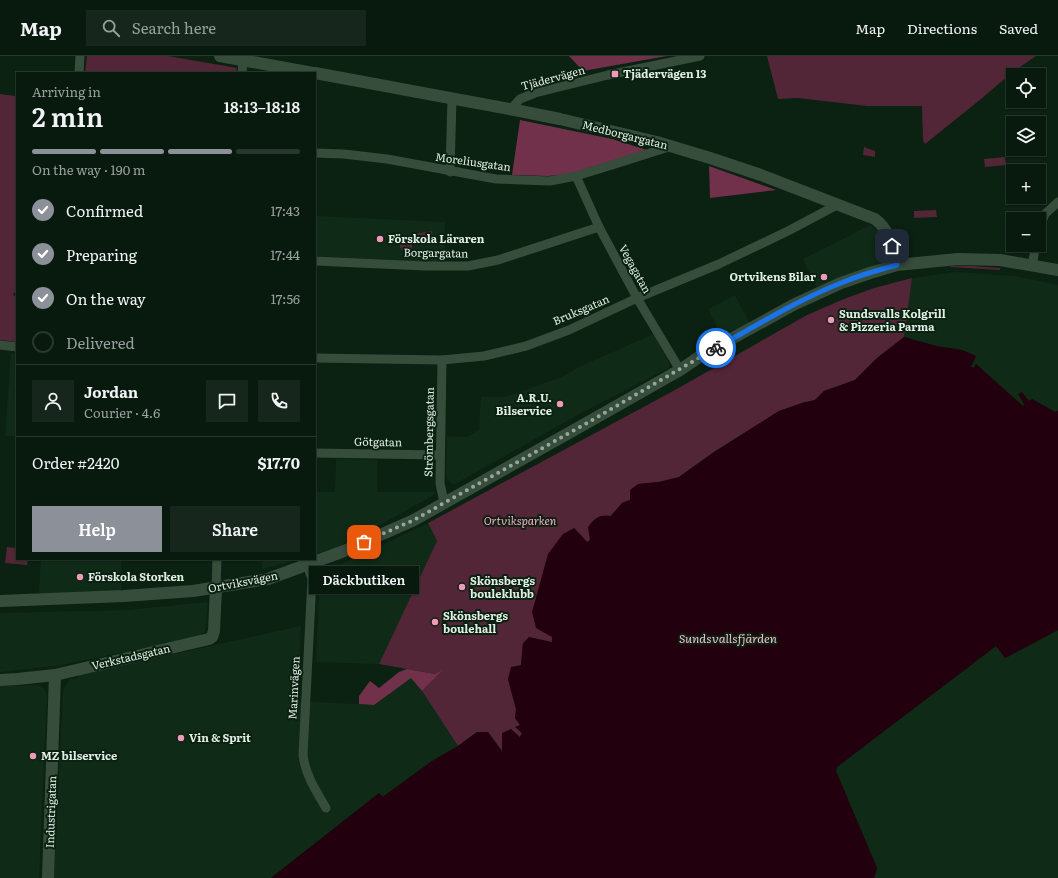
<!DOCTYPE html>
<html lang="en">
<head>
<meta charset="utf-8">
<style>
	body { margin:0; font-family:Literata,serif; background:#16261c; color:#f1f3f6; height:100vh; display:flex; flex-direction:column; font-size:15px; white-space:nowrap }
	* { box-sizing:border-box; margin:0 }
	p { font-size:13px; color:#98a09e }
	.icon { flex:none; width:22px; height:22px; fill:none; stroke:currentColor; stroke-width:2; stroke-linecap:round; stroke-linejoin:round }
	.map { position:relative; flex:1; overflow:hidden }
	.panel { position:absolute; left:16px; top:16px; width:300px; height:488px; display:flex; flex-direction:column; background:#08190e; border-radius:0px; box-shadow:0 1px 3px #0004,0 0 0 1px #29382e }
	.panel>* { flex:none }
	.buttons { position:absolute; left:1006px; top:12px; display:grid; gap:8px }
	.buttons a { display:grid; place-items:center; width:40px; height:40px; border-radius:0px; background:#08190e; box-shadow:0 1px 3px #0004,0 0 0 1px #29382e; font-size:20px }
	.pin { position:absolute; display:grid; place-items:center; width:34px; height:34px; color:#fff; margin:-17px; border-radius:8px; box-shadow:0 2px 6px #0006 }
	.courier { position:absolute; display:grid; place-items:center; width:40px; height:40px; margin:-20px; border:3px solid #1a73e8; border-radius:50%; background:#fff; color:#222; box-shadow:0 1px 5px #0007 }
	.bubble { position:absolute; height:28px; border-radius:0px; background:#08190e; box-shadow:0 1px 3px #0004,0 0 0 1px #29382e; font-size:13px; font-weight:600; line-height:28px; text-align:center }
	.headline em { font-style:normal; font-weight:600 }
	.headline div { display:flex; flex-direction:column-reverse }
	.headline { display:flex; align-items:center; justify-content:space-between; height:68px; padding:0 16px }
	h1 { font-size:26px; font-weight:600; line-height:30px }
	.bar { display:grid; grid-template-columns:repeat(4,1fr); gap:6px 4px; align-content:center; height:48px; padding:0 16px }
	.bar i { height:5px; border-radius:3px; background:#29382e }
	.bar .on { background:#8c9099 }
	.bar p { grid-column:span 4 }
	.line { display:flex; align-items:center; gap:10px; padding:0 16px; border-top:1px solid #29382e }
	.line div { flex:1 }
	.round { display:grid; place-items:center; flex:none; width:42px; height:42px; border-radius:0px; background:#16261c }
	ol { padding:0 16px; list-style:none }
	li { display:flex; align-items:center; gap:12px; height:44px }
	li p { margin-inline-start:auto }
	li .icon { padding:4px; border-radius:50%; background:#8c9099; color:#fff; stroke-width:4 }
	li:last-child { color:#98a09e }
	li i { width:22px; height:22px; border:2px solid #29382e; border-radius:50% }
	.cta { display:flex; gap:8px; margin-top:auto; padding:8px 16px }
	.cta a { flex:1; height:46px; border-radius:0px; background:#8c9099; color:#fff; font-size:16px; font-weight:600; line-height:46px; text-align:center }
	.cta a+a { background:#16261c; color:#f1f3f6 }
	header { display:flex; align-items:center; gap:24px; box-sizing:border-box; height:56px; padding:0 20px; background:#08190e; border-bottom:1px solid #29382e }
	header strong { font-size:19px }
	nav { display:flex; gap:22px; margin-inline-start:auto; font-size:14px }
	.search { width:280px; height:36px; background:#16261c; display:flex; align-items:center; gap:10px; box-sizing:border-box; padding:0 14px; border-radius:0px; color:#98a09e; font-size:15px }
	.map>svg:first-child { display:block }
	.built { fill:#0f2b18 }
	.green { fill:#522637 }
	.forest { fill:#71314a }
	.water { fill:#22000d }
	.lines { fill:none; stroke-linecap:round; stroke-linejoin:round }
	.street { stroke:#374d3c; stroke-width:9 }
	.secondary { stroke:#374d3c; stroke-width:12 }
	.done { stroke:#96a69a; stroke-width:4; stroke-dasharray:0 7.2 }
	.route { stroke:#1a73e8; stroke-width:5 }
	.poi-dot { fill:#ef9ab8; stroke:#0b2112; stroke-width:1.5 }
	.labels { text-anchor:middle; stroke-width:4; stroke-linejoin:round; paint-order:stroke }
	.poi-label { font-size:11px; font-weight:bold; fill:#e1eee4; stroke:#0b2112; text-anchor:start }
	.street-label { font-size:11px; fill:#e1eee4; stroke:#0b2112 }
	.park-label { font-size:11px; font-style:italic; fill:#faaac6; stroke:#0b2112 }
	.water-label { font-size:12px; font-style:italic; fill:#f8bbcf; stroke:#0b2112 }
</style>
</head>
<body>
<header>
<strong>Map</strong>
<div class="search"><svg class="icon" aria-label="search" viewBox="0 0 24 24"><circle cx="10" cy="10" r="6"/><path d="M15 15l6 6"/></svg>Search here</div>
<nav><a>Map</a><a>Directions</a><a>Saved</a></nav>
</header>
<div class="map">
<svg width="1058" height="822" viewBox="0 0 1058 822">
	<rect width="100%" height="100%" fill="#0b2112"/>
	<g class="built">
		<path d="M315,160L445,166L444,207L315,200Z"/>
		<path d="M870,169L876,174L880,180L885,201L878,211L817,233L803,203Z"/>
		<path d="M956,216L1015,220L1058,229V355L1055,356L1032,343L1023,350L975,308L974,312L970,311L976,300L962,294L936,290L904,281L912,222Z"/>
		<path d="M735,239L750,268L723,283L708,253Z"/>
		<path d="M654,278L670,309L669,312L581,357L455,428L451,427L448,424L446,419L447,380L467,381L479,374L481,341H505L562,321L581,310Z"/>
		<path d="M11,297L17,298V380H5Z"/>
		<path d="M336,403L377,404V436H435L434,439L364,478L335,492L315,498V436H335Z"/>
		<path d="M428,467L437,485L379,608L316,606L320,518Z"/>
		<path d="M41,503H121V533L119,535L41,539L39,536Z"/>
		<path d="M262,503H301L262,513Z"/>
		<path d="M206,546L208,547L205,575L200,580L62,609L0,616V557L129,554Z"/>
		<path d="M301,570L298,645L374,649L411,622L422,635L458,690L432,705L382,741L379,737L271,822H54L63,634L70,623L79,622L78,619Z"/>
		<path d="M1058,574V822H874L877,812L836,715L837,711L996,590L1006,602Z"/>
		<path d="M35,629L41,630L45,634L47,639L39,822H0V630Z"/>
	</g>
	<g class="green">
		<path d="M87,0H168L237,12L236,17H85Z"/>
		<path d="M767,0H1036L1014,15L981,43L925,88L923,84L922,50H867L798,42L778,43Z"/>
		<path d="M16,35L17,232L13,239L17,241V286L0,284V38L15,40Z"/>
		<path d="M864,91L875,95V101L863,99Z"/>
		<path d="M1005,101L1006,109L985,111L984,103Z"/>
		<path d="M936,154L937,161L914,162V155Z"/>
		<path d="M432,175L433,185H424L421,179L417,180L418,186L412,188V196L403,195L400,191L399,185C406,177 422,177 432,175Z"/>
		<path d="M950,210H972L1000,212V214L951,211Z"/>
		<path d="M912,222L904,281L877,302L855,324L824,335L815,344L802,347L779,355L714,396L679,421L659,426L638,428L630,444L622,447L590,484L587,486L574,472L552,586L523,587L521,609L508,623L516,653L515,662L521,669L516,671L522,677L520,681L502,696L488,676H477L458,690L422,635L442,615L435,618L379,608L437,485L428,467L675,334L807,259L844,243L874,232Z"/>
		<path d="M7,491L17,492V503H28L27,509L5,507Z"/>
	</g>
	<g class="forest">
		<path d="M569,0H667L583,15Z"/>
		<path d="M520,64L612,83L647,94L569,118L548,120L512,119Z"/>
		<path d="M709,110L776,134L710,142Z"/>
		<path d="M407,613L435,618L443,614L422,635L411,622L374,649L359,648V640L370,625L379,632L399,616Z"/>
	</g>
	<path class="water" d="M904,281L936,290L962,294L976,300L971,311L974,312L976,308L1023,350L1024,348L1018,338L1022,336L1029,345L1032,343L1055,356L1058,355V574L1005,602L996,590L837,711L836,715L877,812L874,822H271L379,737L383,741L432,705L458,690L477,676H488L502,695V677L511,673L520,681L522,677L515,671L520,669L515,662L516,653L508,623L511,611L521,609L523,587L529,581L552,586V581L536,572L532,556L548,498L563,478L574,472L587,486L590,484L588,471C595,462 599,458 611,460L622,447L630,444V434L638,428L659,426L679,421L714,396L779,355L802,347L815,344L824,335L855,324L877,302Z"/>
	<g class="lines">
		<g class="street">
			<path d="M79,17L80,0"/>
			<path d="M242,17L243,4"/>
			<path d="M511,53L520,43L535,37L608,19L700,0"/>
			<path d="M315,97L344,98L387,103L496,123L550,125L576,120L612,109L672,90"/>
			<path d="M450,116L452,42"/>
			<path d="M576,120L599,171L637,242L680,314"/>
			<path d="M1039,174L1045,158L1058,146"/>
			<path d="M315,205L425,210H468L498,204L599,171"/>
			<path d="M1032,209L1036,189"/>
			<path d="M0,289L17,291"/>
			<path d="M315,302L442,304L484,300L526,290L569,274L637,242L719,208L788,175L837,149"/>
			<path d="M442,304L440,427L444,447"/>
			<path d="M315,397L440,399"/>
			<path d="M307,509L312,523L303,699C305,718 316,735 326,752"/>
			<path d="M216,532L217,503"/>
		</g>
		<g class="secondary">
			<path d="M220,0L313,17"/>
			<path d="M315,17L520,55L560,63L657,86L710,102L761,119L875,163C890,174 893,193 897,209"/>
			<path d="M0,545L124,540L193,535L268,523L344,495L414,464L576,373L680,314L702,299L795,248L841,227L870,217L897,209L958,203L1000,204L1058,214"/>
			<path d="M0,624L17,623L55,619L209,583L212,581L214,575L216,532"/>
			<path d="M48,822L55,619"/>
		</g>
	</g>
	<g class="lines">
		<path class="done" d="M364,486L414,464L444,447L589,366L716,292"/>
		<path class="route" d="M716,292C757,269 798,244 841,227C860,219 878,214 897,209L892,190"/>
	</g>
	<g class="poi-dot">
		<rect x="611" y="14" width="8" height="8" rx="2"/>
		<circle cx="380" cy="183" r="4"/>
		<circle cx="824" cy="221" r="4"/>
		<circle cx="831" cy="264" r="4"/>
		<circle cx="560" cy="348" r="4"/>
		<circle cx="80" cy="521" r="4"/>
		<circle cx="462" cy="531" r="4"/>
		<circle cx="435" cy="566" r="4"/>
		<circle cx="181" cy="682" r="4"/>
		<circle cx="33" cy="700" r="4"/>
	</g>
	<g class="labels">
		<g class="poi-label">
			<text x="623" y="22">Tjädervägen 13</text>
			<text x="388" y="187">Förskola Läraren</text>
			<text x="816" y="225" text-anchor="end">Ortvikens Bilar</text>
			<text x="839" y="262">Sundsvalls Kolgrill<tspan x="839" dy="13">&amp; Pizzeria Parma</tspan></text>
			<text x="552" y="346" text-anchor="end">A.R.U.<tspan x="552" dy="13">Bilservice</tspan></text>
			<text x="88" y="525">Förskola Storken</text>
			<text x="470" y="529">Skönsbergs<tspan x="470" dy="13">bouleklubb</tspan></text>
			<text x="443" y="564">Skönsbergs<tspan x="443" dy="13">boulehall</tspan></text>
			<text x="189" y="686">Vin &amp; Sprit</text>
			<text x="41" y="704">MZ bilservice</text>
		</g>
		<g class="street-label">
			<text transform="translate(553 22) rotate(-15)" y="4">Tjädervägen</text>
			<text transform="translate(625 79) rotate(14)" y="4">Medborgargatan</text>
			<text transform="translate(473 106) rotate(8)" y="4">Moreliusgatan</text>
			<text transform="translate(436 197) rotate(1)" y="4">Borgargatan</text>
			<text transform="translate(635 213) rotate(61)" y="4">Vegagatan</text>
			<text transform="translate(581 254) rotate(-23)" y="4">Bruksgatan</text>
			<text transform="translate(429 376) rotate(-89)" y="4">Strömbergsgatan</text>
			<text transform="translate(378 386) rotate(1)" y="4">Götgatan</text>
			<text transform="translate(243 526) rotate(-11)" y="4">Ortviksvägen</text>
			<text transform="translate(131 601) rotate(-13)" y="4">Verkstadsgatan</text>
			<text transform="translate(294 632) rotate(-87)" y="4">Marinvägen</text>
			<text transform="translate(51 756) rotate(-88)" y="4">Industrigatan</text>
		</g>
		<g class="park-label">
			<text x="520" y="469">Ortviksparken</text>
		</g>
		<g class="water-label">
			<text x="728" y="587">Sundsvallsfjärden</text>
		</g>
	</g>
</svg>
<div class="buttons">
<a><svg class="icon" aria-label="locate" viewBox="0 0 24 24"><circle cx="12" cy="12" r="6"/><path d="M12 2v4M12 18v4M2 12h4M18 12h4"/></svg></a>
<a><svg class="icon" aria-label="layers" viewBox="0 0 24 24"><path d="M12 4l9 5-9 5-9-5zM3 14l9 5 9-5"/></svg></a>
<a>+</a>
<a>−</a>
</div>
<div class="pin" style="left:364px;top:486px;background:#ea580c"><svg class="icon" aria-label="bag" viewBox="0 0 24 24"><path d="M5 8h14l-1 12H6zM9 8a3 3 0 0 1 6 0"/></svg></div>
<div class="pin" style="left:892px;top:190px;background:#1f2937"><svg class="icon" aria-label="home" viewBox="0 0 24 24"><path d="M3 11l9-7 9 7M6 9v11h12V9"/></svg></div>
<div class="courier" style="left:716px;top:292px"><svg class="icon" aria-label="bike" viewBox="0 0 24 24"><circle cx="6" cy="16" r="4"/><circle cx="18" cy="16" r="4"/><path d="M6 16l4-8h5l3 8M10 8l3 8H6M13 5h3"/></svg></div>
<div class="bubble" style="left:309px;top:510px;width:110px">Däckbutiken</div>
<section class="panel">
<div class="headline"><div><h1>2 min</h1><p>Arriving in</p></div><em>18:13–18:18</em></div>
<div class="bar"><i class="on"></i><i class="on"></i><i class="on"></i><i></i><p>On the way · 190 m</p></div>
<ol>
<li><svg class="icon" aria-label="check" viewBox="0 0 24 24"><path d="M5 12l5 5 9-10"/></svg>Confirmed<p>17:43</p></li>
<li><svg class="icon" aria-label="check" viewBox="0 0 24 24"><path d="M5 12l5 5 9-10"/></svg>Preparing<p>17:44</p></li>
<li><svg class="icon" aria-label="check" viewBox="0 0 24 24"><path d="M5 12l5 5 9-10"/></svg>On the way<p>17:56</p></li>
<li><i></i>Delivered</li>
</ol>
<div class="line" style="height:72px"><a class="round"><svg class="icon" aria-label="person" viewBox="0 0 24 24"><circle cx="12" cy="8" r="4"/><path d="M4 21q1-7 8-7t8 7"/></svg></a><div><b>Jordan</b><p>Courier · 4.6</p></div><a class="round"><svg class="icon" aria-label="chat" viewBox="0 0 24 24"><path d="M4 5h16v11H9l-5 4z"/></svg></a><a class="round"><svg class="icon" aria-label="phone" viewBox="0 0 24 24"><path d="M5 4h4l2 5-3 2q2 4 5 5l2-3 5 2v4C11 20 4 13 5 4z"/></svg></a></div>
<div class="line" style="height:52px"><div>Order #2420</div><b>$17.70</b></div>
<div class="cta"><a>Help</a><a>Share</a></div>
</section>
</div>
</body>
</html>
